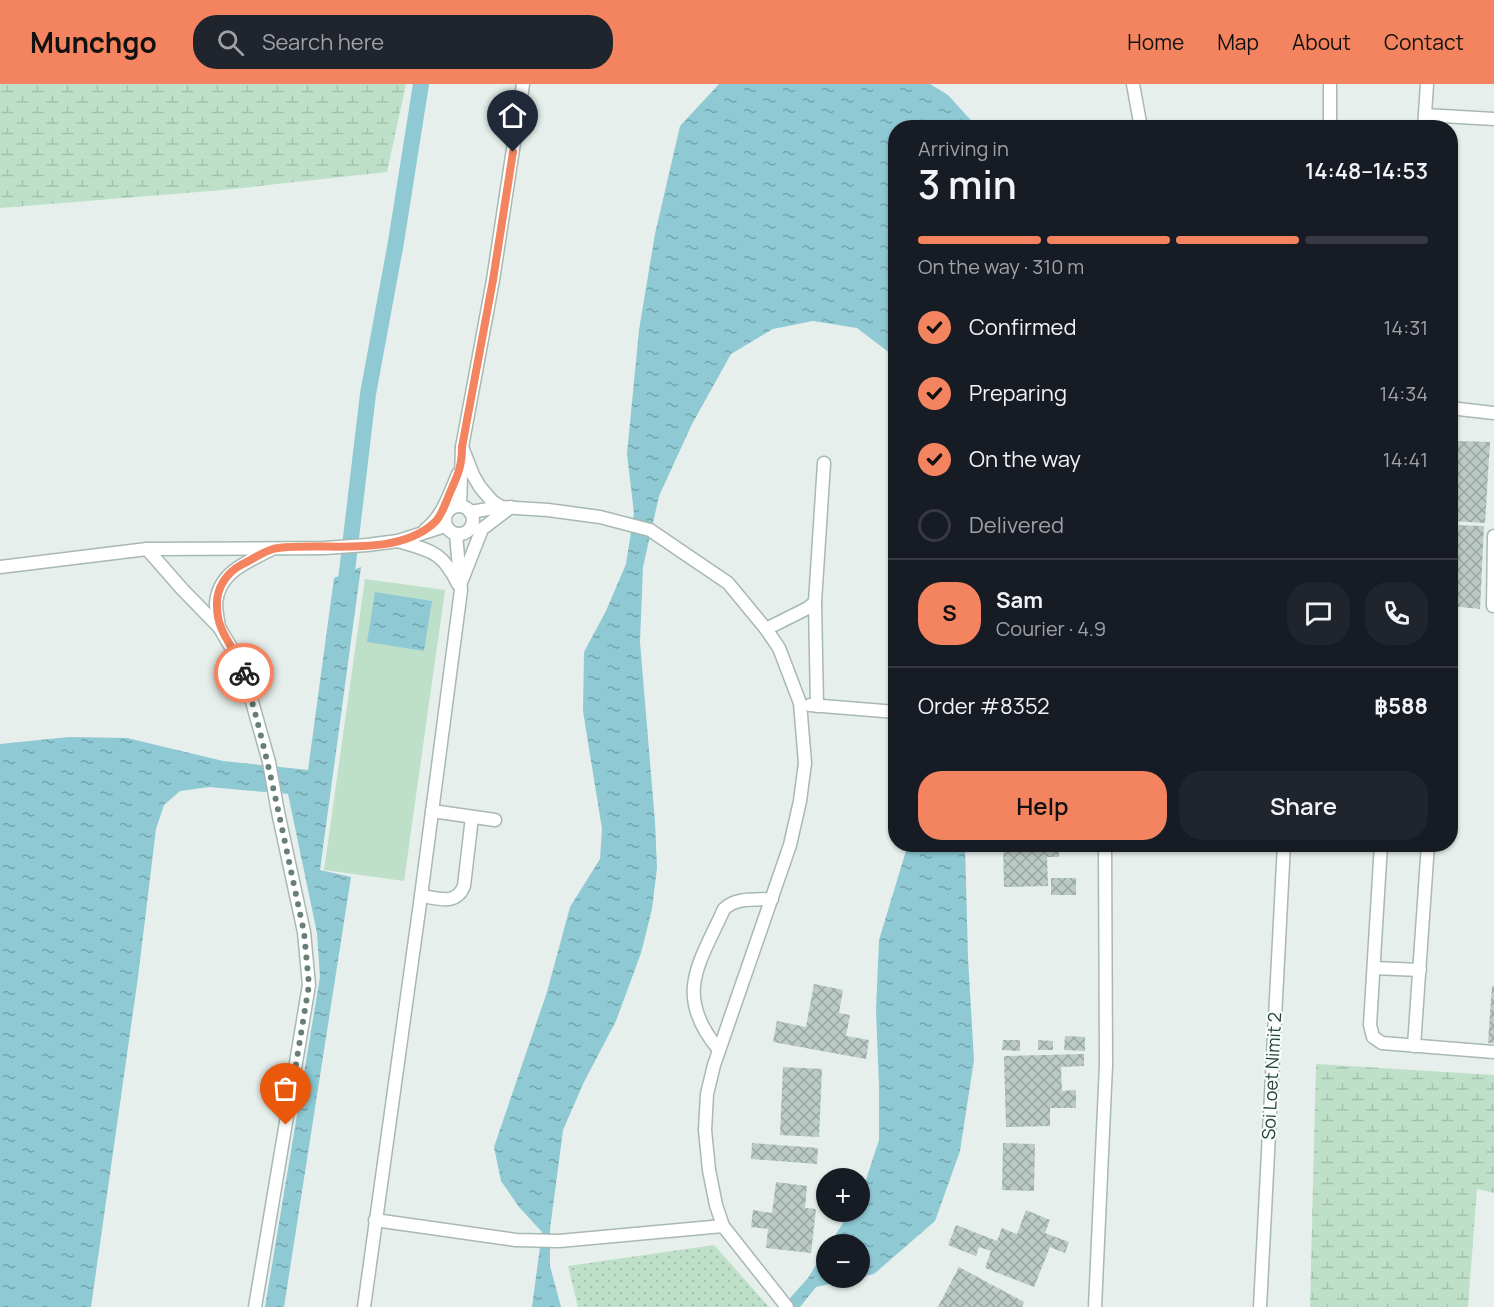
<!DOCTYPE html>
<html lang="en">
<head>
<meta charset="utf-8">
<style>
	body { margin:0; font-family:Manrope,sans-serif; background:#20242c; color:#f1f3f6; height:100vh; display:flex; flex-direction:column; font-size:22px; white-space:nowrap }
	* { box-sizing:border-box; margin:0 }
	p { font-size:20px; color:#9ea1a6 }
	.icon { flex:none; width:33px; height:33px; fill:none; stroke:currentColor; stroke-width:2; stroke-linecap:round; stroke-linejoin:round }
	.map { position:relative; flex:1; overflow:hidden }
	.panel { position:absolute; left:888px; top:36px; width:570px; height:732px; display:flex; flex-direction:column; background:#171b24; border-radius:24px; box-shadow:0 2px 4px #0004 }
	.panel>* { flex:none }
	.fabs { position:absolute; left:816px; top:1084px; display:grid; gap:12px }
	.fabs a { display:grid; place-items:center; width:54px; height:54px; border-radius:50%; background:#171b24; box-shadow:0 2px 4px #0004; font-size:30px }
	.pin { position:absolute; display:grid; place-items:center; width:51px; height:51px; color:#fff; margin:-62px -26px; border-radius:50% 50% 50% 0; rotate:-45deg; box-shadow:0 0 6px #0007 }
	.pin .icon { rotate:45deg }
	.courier { position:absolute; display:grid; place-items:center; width:60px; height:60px; margin:-30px; border:4px solid #f4845f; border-radius:50%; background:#fff; color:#222; box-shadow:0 2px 8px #0007 }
	.overview em { font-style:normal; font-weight:600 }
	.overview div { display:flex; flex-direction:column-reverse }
	.overview { display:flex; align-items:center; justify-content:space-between; height:102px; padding:0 30px }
	h1 { font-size:39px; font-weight:600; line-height:45px }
	.bar { display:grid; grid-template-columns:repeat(4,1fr); gap:9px 6px; align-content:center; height:72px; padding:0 30px }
	.bar i { height:8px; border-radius:4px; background:#363941 }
	.bar .active { background:#f4845f }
	.bar p { grid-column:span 4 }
	.line { display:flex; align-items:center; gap:15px; padding:0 30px; border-top:2px solid #363941 }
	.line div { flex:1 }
	.round { display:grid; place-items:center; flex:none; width:63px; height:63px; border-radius:24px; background:#20242c }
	ol { padding:0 30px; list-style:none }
	li { display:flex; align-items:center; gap:18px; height:66px }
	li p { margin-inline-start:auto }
	li .icon { padding:6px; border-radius:50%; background:#f4845f; color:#111; stroke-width:4 }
	li:last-child { color:#9ea1a6 }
	li i { width:33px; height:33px; border:3px solid #363941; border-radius:50% }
	.cta { display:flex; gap:12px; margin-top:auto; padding:12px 30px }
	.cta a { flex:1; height:69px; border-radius:24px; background:#f4845f; color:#111; font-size:24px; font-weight:600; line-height:69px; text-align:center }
	.cta a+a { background:#20242c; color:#f1f3f6 }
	header { display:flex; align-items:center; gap:36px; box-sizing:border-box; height:84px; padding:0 30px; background:#f4845f; color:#111 }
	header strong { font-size:28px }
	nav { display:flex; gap:33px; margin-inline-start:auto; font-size:21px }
	.search { width:420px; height:54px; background:#20242c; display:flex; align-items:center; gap:15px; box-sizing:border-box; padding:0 21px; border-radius:24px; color:#9ea1a6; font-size:22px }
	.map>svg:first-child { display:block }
	.wetland { fill:url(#wetland-marsh) }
	.park { fill:url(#park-dots) }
	.pitch { fill:#bfe0c8 }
	.water { fill:url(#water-ripples) }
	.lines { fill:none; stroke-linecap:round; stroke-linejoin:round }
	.canal { stroke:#8ec9d4; stroke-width:16 }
	.building { fill:url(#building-cross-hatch) }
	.street-casing { stroke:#a8b8b2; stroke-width:15 }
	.street { stroke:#fff; stroke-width:12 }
	.done { stroke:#687f78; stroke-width:6; stroke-dasharray:0 10.8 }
	.route { stroke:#f4845f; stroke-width:8 }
	.labels { text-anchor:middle; stroke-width:4.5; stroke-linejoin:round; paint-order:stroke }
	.street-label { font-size:18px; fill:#24423a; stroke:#f7fbf9 }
</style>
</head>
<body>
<header>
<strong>Munchgo</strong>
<div class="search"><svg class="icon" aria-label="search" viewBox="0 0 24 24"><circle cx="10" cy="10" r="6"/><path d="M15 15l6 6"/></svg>Search here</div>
<nav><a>Home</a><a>Map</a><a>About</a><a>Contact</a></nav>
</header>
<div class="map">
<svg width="1494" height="1223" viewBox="0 0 1494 1223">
	<defs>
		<pattern id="wetland-marsh" width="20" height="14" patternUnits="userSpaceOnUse" patternTransform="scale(1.5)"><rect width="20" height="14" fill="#bfe0c8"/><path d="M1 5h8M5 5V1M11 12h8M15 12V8" fill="none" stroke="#a4c1ad"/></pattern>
		<pattern id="park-dots" width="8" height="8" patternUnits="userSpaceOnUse" patternTransform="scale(1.5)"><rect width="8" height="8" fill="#bfe0c8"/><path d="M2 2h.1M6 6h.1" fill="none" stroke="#a4c1ad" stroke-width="1.8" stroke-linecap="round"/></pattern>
		<pattern id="water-ripples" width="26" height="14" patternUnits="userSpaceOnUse" patternTransform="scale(1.5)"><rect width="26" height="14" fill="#8ec9d4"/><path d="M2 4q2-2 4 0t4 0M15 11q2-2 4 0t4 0" fill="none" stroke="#74a5ad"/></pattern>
		<pattern id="building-cross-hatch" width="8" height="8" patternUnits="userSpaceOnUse" patternTransform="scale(1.5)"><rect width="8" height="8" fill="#bbcac4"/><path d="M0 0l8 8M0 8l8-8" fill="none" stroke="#98a6a0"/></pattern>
	</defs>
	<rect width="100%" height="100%" fill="#e6efeb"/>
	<g class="wetland">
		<path d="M0,0H406L387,88L223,106L0,124Z"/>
		<path d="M1316,980L1494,991V1109L1477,1105L1468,1223H1310Z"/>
	</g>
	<path class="park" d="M714,1161L769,1223H578L568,1182Z"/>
	<path class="pitch" d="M365,495L445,506L404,797L324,786Z"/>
	<g class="water">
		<path d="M719,0H930L948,11L977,43L896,44L895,273L857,244L813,237L773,245L731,270L692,340L659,412L643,483L640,558L655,738L657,784L652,825L641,869L616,937L584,998L563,1046L550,1145V1182L561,1223H532L542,1148L519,1123L501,1097L494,1063L547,908L570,823L600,775L602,745L583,627L584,568L606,527L626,480L634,429L627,370L639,246L655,150L680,42Z"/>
		<path d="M361,483L320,786L351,793L284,1223H265L320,893L317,849L288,710L209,703L180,707L164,721L156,745L138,893L91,1223H0V660L69,653L127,654L223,677L308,686L334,494Z"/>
		<path d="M375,508L432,517L424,567L367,558Z"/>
		<path d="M908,760L965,761L968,874L974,976L960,1067L935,1137L874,1190L860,1193V1161H829L850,1128H860V1114L879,1056V1002L876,926L879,856Z"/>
		<path d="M826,1165V1194H855L816,1203L800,1223H782L808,1194Z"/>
	</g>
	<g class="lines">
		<path class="canal" d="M346,496L368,310L396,158L421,0"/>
	</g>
	<g class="building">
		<path d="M1458,357L1490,358L1485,439L1453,437Z"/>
		<path d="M1452,441L1484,442L1480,525L1450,522Z"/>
		<path d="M1003,760H1059V773H1047L1048,802L1004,803Z"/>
		<rect x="1051" y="794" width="25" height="17"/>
		<path d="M814,900L843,906L839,929L850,931L846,952L869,956L866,975L773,958L777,937L806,943Z"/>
		<path d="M1492,902H1494V959H1488Z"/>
		<path d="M1065,952L1085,953V967L1064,966Z"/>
		<path d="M1003,956H1020V967L1002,966Z"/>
		<path d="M1038,956L1053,957V966H1038Z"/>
		<path d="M1084,970V982L1061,983L1062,1007L1076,1006V1024H1050V1042L1006,1043L1004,972Z"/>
		<path d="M783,983L822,985L819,1053L780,1051Z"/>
		<path d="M752,1059L818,1064L817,1080L751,1075Z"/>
		<path d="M1003,1059L1035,1060L1034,1107L1002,1106Z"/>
		<path d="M776,1098L807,1102L805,1124L816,1125L811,1169L766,1164L768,1145L751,1143L753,1126L772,1129Z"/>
		<path d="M1026,1126L1050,1136L1045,1149L1069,1158L1065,1169L1050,1163L1034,1203L985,1184L991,1167L979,1163L976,1172L948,1161L956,1141L997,1157L1002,1144L1017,1150Z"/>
		<path d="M959,1183L1024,1218L1022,1223H938Z"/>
	</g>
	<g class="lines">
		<defs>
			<g id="street">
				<path d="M1133,0L1141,44"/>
				<path d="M1330,0V44"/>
				<path d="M1425,31L1494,35"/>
				<path d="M1424,44L1427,0"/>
				<path d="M1450,324L1494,329"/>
				<path d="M462,363L473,391L480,403L492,417L501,423L548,426L600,433L650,446L728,499L766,545L779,564L800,619L805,679L800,717L790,761L714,981L707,1010L705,1046L709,1086L716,1121L723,1142L787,1223"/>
				<circle cx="459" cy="436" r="14"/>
				<path d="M460,422L462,363L493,196L523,0"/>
				<path d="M470,428L501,423"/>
				<path d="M425,446C443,432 449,411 458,390"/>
				<path d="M398,457C431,467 442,467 458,500"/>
				<path d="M147,465L182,505L219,543L242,582L269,678L278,728L304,848L309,901L255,1223"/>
				<path d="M0,483L147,465L324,464L367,461L398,457L445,442"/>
				<path d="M462,496L482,445L511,423"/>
				<path d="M1493,522L1494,452"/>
				<path d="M219,543C218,536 216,527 216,519C219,487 248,478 272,465"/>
				<path d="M766,545L808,524L815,518"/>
				<path d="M810,621L896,628"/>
				<path d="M817,622L815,518L824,379"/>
				<path d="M432,727L495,736"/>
				<path d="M1381,760L1370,941L1373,953L1382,959L1494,968"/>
				<path d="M421,812C438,814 456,822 464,802L472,733"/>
				<path d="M1374,884L1420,886"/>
				<path d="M1414,962L1428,760"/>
				<path d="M719,966C673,911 699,880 724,825C736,813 756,816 772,815"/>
				<path d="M375,1136L516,1156L559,1157L723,1142"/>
				<path d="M364,1223L421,812L461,506L456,450"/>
				<path d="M1095,1223L1106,981L1105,760"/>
				<path d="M1260,1223L1284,760"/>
			</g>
		</defs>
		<use href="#street" class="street-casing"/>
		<use href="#street" class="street"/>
	</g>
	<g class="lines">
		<path class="done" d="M244,589C269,674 285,761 304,848L309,901L286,1041"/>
		<path class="route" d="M244,589C236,563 217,551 217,522C216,505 226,489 241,481C252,476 266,465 278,464C326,458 395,474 434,439C442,432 445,420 449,411C457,392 462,384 462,363L493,196L513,68"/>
	</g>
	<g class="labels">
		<g class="street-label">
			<text transform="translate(1272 992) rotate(-87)" y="6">Soi Loet Nimit 2</text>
		</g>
	</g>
</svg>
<div class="fabs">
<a>+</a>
<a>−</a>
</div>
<div class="pin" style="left:286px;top:1041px;background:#ea580c"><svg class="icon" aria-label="bag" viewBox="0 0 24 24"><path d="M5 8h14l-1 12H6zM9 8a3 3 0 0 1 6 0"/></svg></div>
<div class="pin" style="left:513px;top:68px;background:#1f2937"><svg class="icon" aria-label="home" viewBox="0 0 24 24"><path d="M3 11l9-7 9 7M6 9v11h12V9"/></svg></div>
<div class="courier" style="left:244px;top:589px"><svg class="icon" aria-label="bike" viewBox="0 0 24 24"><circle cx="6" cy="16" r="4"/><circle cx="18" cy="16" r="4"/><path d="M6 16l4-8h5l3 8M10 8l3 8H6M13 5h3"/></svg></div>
<section class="panel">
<div class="overview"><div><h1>3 min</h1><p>Arriving in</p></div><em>14:48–14:53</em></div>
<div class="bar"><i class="active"></i><i class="active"></i><i class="active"></i><i></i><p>On the way · 310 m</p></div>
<ol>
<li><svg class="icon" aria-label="check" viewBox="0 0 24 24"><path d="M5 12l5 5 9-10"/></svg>Confirmed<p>14:31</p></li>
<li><svg class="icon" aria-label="check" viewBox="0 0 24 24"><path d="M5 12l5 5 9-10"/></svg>Preparing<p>14:34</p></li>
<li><svg class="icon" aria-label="check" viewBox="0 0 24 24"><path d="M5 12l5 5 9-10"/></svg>On the way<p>14:41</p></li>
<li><i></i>Delivered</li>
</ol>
<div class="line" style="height:108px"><b class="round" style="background:#f4845f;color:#111">S</b><div><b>Sam</b><p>Courier · 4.9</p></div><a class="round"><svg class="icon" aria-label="chat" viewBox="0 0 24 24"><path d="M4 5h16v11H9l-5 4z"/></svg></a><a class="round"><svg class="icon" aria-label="phone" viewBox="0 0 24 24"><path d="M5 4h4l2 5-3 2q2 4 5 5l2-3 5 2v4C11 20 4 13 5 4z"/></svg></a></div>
<div class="line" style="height:78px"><div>Order #8352</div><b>฿588</b></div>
<div class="cta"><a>Help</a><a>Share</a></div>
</section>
</div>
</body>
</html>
